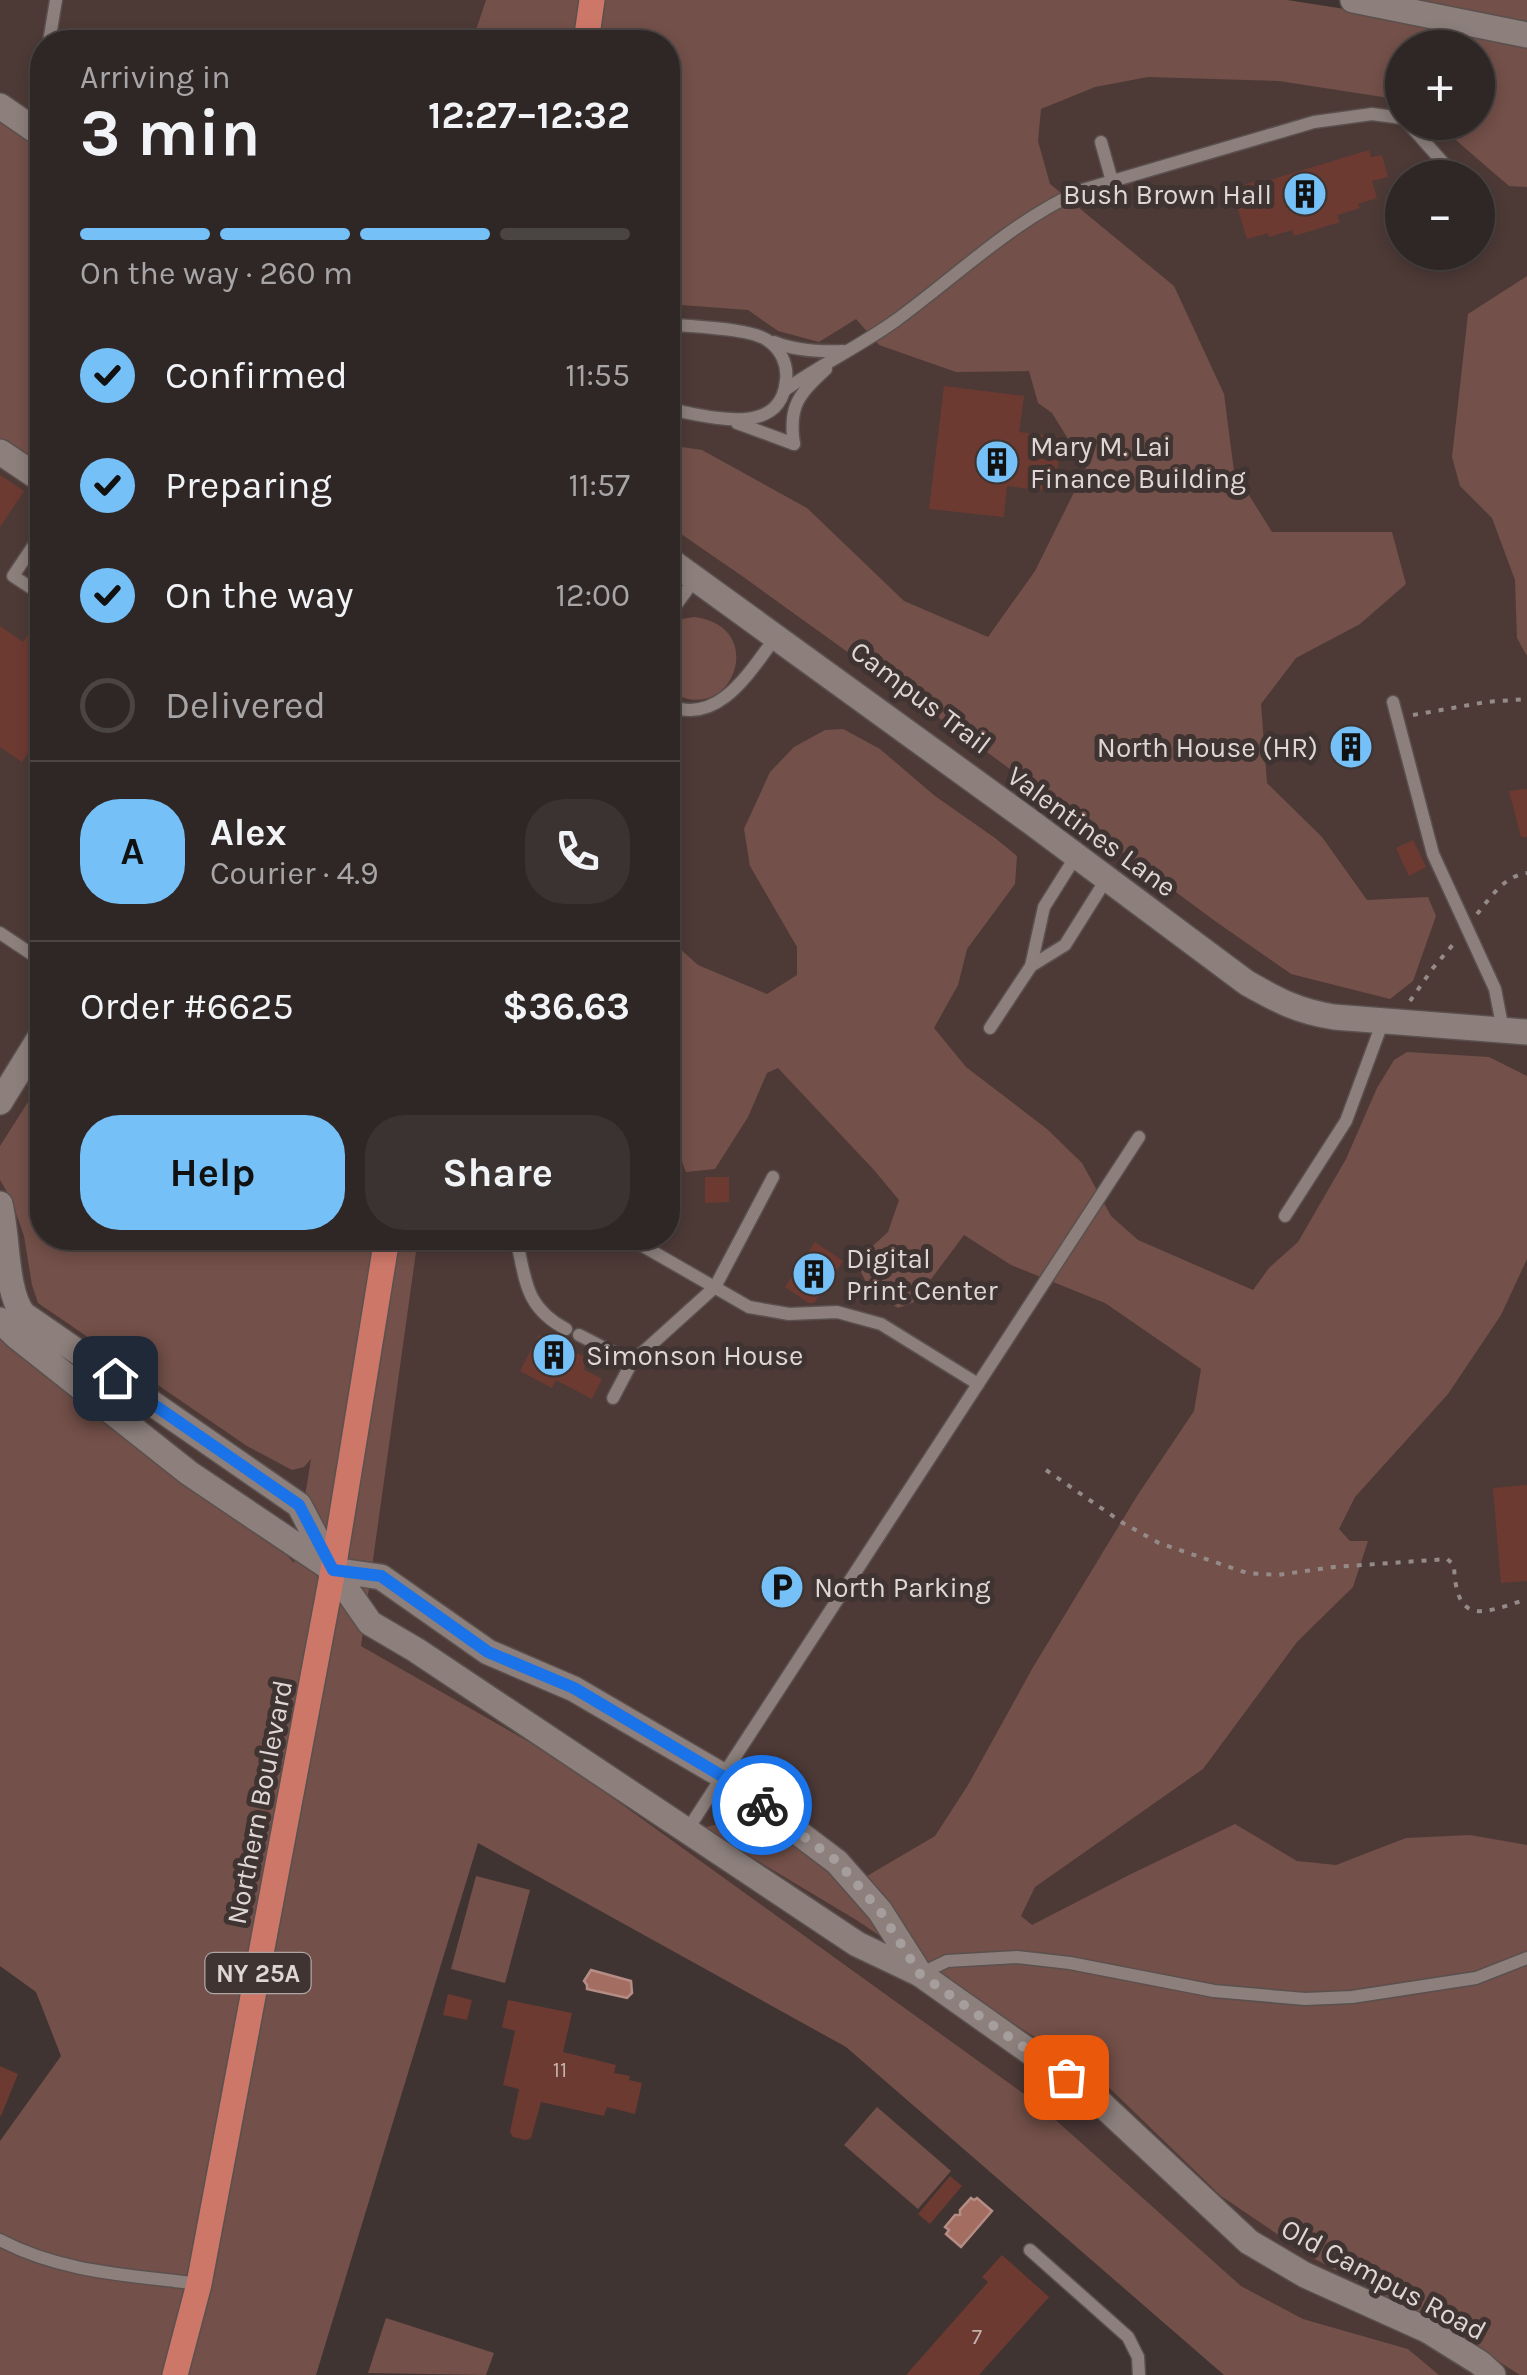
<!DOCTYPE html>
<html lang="en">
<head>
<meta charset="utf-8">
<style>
	body { margin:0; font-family:Karla,sans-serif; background:#3b3332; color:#f1f3f6; height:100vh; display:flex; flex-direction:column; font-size:38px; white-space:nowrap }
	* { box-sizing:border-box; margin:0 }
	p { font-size:32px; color:#a7a5a7 }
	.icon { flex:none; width:55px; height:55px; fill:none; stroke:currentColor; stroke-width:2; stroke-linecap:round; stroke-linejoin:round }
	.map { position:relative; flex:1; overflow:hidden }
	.side { position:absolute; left:30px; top:30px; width:650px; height:1220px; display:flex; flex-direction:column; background:#2f2726; border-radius:40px; box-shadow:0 5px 15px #0003,0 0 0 2px #4a4443 }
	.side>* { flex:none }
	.fabs { position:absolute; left:1385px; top:30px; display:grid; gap:20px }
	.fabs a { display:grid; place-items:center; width:110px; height:110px; border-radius:50%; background:#2f2726; box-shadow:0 5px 15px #0003,0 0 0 2px #4a4443; font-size:50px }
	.pin { position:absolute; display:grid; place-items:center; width:85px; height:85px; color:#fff; margin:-42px; border-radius:20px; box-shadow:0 5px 15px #0006 }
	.courier { position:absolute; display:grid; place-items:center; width:100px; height:100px; margin:-50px; border:8px solid #1a73e8; border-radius:50%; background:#fff; color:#222; box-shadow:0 2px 12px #0007 }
	.headline em { font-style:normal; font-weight:700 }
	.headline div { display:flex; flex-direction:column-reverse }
	.headline { display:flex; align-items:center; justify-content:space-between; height:170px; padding:0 50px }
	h1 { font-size:65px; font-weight:700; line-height:75px }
	.bar { display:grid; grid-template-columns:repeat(4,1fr); gap:15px 10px; align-content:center; height:120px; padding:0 50px }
	.bar i { height:12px; border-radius:8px; background:#4a4443 }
	.bar .selected { background:#75c0f6 }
	.bar p { grid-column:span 4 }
	.line { display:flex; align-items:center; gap:25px; padding:0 50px; border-top:2px solid #4a4443 }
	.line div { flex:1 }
	.round { display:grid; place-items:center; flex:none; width:105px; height:105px; border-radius:40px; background:#3b3332 }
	ol { padding:0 50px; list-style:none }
	li { display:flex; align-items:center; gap:30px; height:110px }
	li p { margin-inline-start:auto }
	li .icon { padding:10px; border-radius:50%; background:#75c0f6; color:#111; stroke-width:4 }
	li:last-child { color:#a7a5a7 }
	li i { width:55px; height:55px; border:5px solid #4a4443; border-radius:50% }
	.cta { display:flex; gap:20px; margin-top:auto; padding:20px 50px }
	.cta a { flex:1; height:115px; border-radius:40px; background:#75c0f6; color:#111; font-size:40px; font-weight:700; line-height:115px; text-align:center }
	.cta a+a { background:#3b3332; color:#f1f3f6 }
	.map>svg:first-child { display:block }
	.built { fill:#4d3a37; fill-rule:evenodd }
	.green { fill:#735049 }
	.water { fill:#a46d62; stroke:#b58d84; stroke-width:2.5 }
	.building { fill:#6d3a31 }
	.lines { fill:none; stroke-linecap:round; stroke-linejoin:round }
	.lane-casing { stroke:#5a504e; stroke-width:15 }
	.street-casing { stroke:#5a504e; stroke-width:28 }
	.secondary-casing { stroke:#5a504e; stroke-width:28 }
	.primary-casing { stroke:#5a504e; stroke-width:28 }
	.path { stroke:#948b89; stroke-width:4; stroke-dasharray:5 8; stroke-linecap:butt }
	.lane { stroke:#8c7f7c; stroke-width:12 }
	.street { stroke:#8c7f7c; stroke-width:25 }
	.secondary { stroke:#8c7f7c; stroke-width:25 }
	.primary { stroke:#cd7769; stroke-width:25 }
	.done { stroke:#a69e9c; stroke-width:10; stroke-dasharray:0 18 }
	.route { stroke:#1a73e8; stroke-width:12 }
	.labels { text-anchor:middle; stroke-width:10; stroke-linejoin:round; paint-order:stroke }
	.number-label { font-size:22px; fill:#c2b0ac }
	.shield { fill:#3f3432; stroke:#aea6a4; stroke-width:2.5 }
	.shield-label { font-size:25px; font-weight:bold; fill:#ded7d5 }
	.poi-label { font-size:28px; fill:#ded7d5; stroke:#3f3432; text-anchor:start }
	.street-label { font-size:28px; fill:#ded7d5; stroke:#3f3432 }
</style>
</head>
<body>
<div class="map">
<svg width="1527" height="2375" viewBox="0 0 1527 2375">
	<rect width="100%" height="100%" fill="#3f3432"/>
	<g class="built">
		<path d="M0,0H557L551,42H42V1238H347L294,1564L0,1335Z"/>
		<path d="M1287,0L1527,41V2375H1439L1408,2349L1303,2319L1241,2286L1038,2104L559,1759L361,1646L418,1238H668V42ZM1402,48H1478V122H1402ZM1402,178H1478V252H1402Z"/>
	</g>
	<g class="green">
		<path d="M486,0H1287L1403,18L1409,0H1527V187L1509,186L1436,123L1478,122V48H1402V100L1279,81L1148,77L1095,87L1041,109L1038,141L1050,184L1174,286L1224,394L1234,471L1272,532H1392L1406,584L1360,624L1296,658L1261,704L1267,783L1322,837L1367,900L1428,897L1436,916L1413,981L1390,999L1291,974L1215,921L995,758L742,576L668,525V445L702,450L807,508L904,601L988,637L1035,571L1086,468L1052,413L1038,403L1029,371L956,372L879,345L856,319L819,342L778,331L748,310L668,304V42H472Z"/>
		<path d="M0,106L42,135V474L0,447Z"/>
		<path d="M1527,276V656L1517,638L1515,580L1492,518L1460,486L1452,457L1468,314Z"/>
		<path d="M694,617C771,626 731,732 668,690V627L682,619Z"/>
		<path d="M843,729L880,749L935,796L995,838L1017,856L1015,884L967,949L958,985L934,1028L966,1067L1047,1129L1082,1163L1111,1216L1138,1240L1253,1290L1269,1268L1298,1242L1346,1159L1377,1088L1394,1060L1407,1052L1489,1057L1527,1076V1259L1501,1315L1448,1394L1355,1497L1339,1529L1350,1541H1368L1353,1587L1297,1642L1203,1769L1035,1887L1021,1916L1032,1925L1131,1874L1235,1824L1297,1861L1336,1865L1406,1838L1470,1835L1527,1845V2375H1520L1441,2325L1311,2257L1221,2196L1098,2077L951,1984L858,1921L703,1828L743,1817L777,1833L850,1886L935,1836L968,1785L1032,1669L1137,1496L1194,1411L1201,1369L1105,1303L1011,1265L964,1235L914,1302L898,1308L869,1289L856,1261L888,1232L899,1200L874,1170L778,1068L767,1073L748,1117L715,1169L686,1172L675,1144L681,1110L668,1081V938L698,965L767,994L797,975V947L750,866L744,829L770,772L794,747L825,730Z"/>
		<path d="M42,1080V1238H418L361,1646L559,1759L1038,2104L1241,2286L1303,2319L1408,2349L1439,2375H1224L846,2047L478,1843L316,2375H0V2141L61,2056L36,1992L0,1966V1335L281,1549L294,1563L311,1459L304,1467L292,1470L247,1446L38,1303L32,1285L24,1236L11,1199L0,1180V1146Z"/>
		<path d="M476,1876L530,1890L505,1983L451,1969Z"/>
		<path d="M877,2107L951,2171L918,2209L844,2145Z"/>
		<path d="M386,2318L494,2353L486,2375L368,2373Z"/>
	</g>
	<g class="water">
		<path d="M591,1970L631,1981L632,1993L627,1998L587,1989V1985L584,1981Z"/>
		<path d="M971,2198L974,2200L977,2198L992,2211L961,2247L946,2234L949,2230L945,2227L955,2215H960V2210Z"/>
	</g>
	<g class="building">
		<path d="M1369,150L1371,157L1382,155L1388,177L1372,181L1377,198L1358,204L1360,208L1337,215L1340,222L1294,236L1292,230L1269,237L1268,233L1247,239L1232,189L1256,181L1257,184Z"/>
		<path d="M944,386L1024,396L1019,432L1061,437L1055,492L1007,486L1004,517L929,509Z"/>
		<path d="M0,475L24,491L0,527Z"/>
		<path d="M0,626L23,642L29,633L42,642V732L22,762L0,747Z"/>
		<path d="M1356,728L1368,754L1352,761L1348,754L1341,757L1333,740Z"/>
		<path d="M1527,789V837H1521L1509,791Z"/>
		<path d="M1413,840L1426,867L1409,876L1396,848Z"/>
		<path d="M705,1177H729V1202L705,1203Z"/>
		<path d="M815,1242L843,1261L814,1303H809L785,1287Z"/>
		<path d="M539,1335L589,1359L583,1369L602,1379L592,1399L556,1380L552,1388L520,1371Z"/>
		<path d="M1527,1485V1581L1501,1583L1493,1488Z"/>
		<path d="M448,1994L472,2000L467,2020L443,2015Z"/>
		<path d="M508,2000L572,2013L563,2052L616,2065L614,2073L630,2076L629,2080L642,2083L635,2114L607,2107L604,2116L541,2102L531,2138L526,2140L513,2137L510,2132L519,2089L503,2085L515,2031L502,2027Z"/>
		<path d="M0,2066L18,2074L1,2116H0Z"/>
		<path d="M950,2176L962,2186L930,2224L918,2214Z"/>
		<path d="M1002,2255L1049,2297L979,2375H906L988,2282L982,2277Z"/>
	</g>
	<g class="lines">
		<defs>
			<g id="lane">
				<path d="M49,42L56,0"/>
				<path d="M1407,122L1447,167V178"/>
				<path d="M34,129L42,79"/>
				<path d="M1101,142L1112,181"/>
				<path d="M668,324C692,327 749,328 767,340C781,349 788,365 786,380C781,440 704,415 668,409"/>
				<path d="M774,342C796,351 819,352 843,351"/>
				<path d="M785,390C820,365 860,346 895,321C957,276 1012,221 1082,190L1314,122L1372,114L1402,118"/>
				<path d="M737,423L794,444"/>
				<path d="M794,444C788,406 799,394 826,369"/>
				<path d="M42,533L13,576L42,595"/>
				<path d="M668,616L695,579"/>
				<path d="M1393,702L1433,854L1495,989L1503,1030"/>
				<path d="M668,705C717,727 749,673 775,638"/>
				<path d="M0,933L42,961"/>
				<path d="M1031,966L1065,945L1107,878"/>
				<path d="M990,1028L1031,966L1044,907L1076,856"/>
				<path d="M1285,1216L1346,1121L1383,1021"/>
				<path d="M516,1238C526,1279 524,1307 566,1329"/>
				<path d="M629,1238L749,1307L789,1314L837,1312L881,1324L978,1384"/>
				<path d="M579,1335L632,1362L715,1287L773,1177"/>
				<path d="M613,1398L632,1362"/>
				<path d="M688,1829L1139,1137"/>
				<path d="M920,1974L947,1961L1017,1957L1070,1963L1214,1991L1305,1999L1352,1997L1476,1978L1527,1958"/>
				<path d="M0,2240C62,2273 131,2275 199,2284"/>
				<path d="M1030,2250L1128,2337L1138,2357L1139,2375"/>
			</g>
			<g id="street">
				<path d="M1353,0L1527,35"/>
				<path d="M0,452L42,480"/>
				<path d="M668,559L1031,822L1247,983C1279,1001 1297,1011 1334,1017L1527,1032"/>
				<path d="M0,1102L42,1034"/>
				<path d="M0,1204C8,1235 5,1291 23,1314L299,1505L333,1570L189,1473L16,1336L0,1320"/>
				<path d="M333,1570L370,1623L416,1650L857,1944L920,1974L1095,2098L1249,2242L1305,2275L1427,2330L1480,2363L1493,2375"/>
				<path d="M333,1570L381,1577L488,1652L574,1689L723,1776L837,1862L880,1911L920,1974"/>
			</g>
			<path id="secondary" d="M0,106L42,135"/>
			<g id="primary">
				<path d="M586,42L592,0"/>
				<path d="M175,2375L199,2284L333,1570L387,1238"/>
			</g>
		</defs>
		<use href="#lane" class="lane-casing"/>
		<use href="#street" class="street-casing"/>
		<use href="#secondary" class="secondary-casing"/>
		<use href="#primary" class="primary-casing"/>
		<g class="path">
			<path d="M1413,715L1486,702L1527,699"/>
			<path d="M1477,914C1491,897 1504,876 1527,873"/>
			<path d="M1410,1001L1433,968L1456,941"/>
			<path d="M1046,1470L1123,1523L1159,1543L1247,1573L1277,1575L1334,1567L1447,1559L1454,1565C1456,1626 1482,1614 1527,1599"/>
		</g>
		<use href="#lane" class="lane"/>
		<use href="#street" class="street"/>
		<use href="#secondary" class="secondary"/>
		<use href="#primary" class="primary"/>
	</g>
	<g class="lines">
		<path class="done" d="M762,1805L838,1862L880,1911L920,1974L1066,2077"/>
		<path class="route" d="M115,1378L299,1505L333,1570L381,1576L488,1652L574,1688L722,1776L762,1805"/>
	</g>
	<defs>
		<symbol id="building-disc" viewBox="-11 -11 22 22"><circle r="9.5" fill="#75c0f6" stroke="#3f3432"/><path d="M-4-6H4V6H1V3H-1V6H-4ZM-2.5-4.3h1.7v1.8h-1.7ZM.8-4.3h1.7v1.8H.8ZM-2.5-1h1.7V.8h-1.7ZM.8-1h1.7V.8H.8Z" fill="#111"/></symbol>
		<symbol id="parking-disc" viewBox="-11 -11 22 22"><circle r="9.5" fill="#75c0f6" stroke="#3f3432"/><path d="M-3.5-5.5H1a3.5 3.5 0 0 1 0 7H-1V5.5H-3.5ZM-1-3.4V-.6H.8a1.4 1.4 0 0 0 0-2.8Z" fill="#111"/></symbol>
	</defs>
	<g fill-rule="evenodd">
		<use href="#building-disc" x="1280" y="169" width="50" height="50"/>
		<use href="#building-disc" x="972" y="437" width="50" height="50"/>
		<use href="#building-disc" x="1326" y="722" width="50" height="50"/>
		<use href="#building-disc" x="789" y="1249" width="50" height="50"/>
		<use href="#building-disc" x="529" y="1330" width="50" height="50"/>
		<use href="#parking-disc" x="757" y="1562" width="50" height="50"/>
	</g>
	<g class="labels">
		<g class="number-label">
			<text x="560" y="2077">11</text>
			<text x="977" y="2344">7</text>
		</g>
		<rect class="shield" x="205.5" y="1953" width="105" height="40" rx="8"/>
		<g class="shield-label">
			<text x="258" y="1982">NY 25A</text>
		</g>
		<g class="poi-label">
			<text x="1272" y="204" text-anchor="end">Bush Brown Hall</text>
			<text x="1030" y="456">Mary M. Lai<tspan x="1030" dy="32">Finance Building</tspan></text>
			<text x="1318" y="757" text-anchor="end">North House (HR)</text>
			<text x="846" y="1268">Digital<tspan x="846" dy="32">Print Center</tspan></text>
			<text x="586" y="1365">Simonson House</text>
			<text x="814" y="1597">North Parking</text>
		</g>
		<g class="street-label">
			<text transform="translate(921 697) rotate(37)" y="10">Campus Trail</text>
			<text transform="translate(1092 831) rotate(36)" y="10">Valentines Lane</text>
			<text transform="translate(259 1802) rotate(-79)" y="10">Northern Boulevard</text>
			<text transform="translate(1384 2279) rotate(28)" y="10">Old Campus Road</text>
		</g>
	</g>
</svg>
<div class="fabs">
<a>+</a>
<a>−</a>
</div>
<div class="pin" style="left:1066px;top:2077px;background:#ea580c"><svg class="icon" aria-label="bag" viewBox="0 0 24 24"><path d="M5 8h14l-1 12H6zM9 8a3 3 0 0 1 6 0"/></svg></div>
<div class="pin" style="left:115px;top:1378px;background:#1f2937"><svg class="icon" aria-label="home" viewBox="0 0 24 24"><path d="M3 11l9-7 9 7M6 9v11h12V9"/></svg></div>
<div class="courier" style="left:762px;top:1805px"><svg class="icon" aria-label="bike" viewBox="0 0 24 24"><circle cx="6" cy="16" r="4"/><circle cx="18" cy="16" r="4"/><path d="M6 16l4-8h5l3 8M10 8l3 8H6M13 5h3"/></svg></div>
<section class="side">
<div class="headline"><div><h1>3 min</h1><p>Arriving in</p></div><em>12:27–12:32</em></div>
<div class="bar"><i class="selected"></i><i class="selected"></i><i class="selected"></i><i></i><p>On the way · 260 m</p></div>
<ol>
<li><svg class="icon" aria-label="check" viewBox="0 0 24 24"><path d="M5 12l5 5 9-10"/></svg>Confirmed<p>11:55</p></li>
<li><svg class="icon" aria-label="check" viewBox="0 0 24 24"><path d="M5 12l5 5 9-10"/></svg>Preparing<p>11:57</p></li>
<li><svg class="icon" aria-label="check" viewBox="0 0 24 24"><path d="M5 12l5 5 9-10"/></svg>On the way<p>12:00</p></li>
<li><i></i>Delivered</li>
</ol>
<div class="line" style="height:180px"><b class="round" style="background:#75c0f6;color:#111">A</b><div><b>Alex</b><p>Courier · 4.9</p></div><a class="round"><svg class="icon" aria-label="phone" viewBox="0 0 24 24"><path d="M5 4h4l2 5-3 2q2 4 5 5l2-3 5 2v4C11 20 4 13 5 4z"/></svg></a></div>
<div class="line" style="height:130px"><div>Order #6625</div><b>$36.63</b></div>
<div class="cta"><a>Help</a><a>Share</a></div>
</section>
</div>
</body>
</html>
